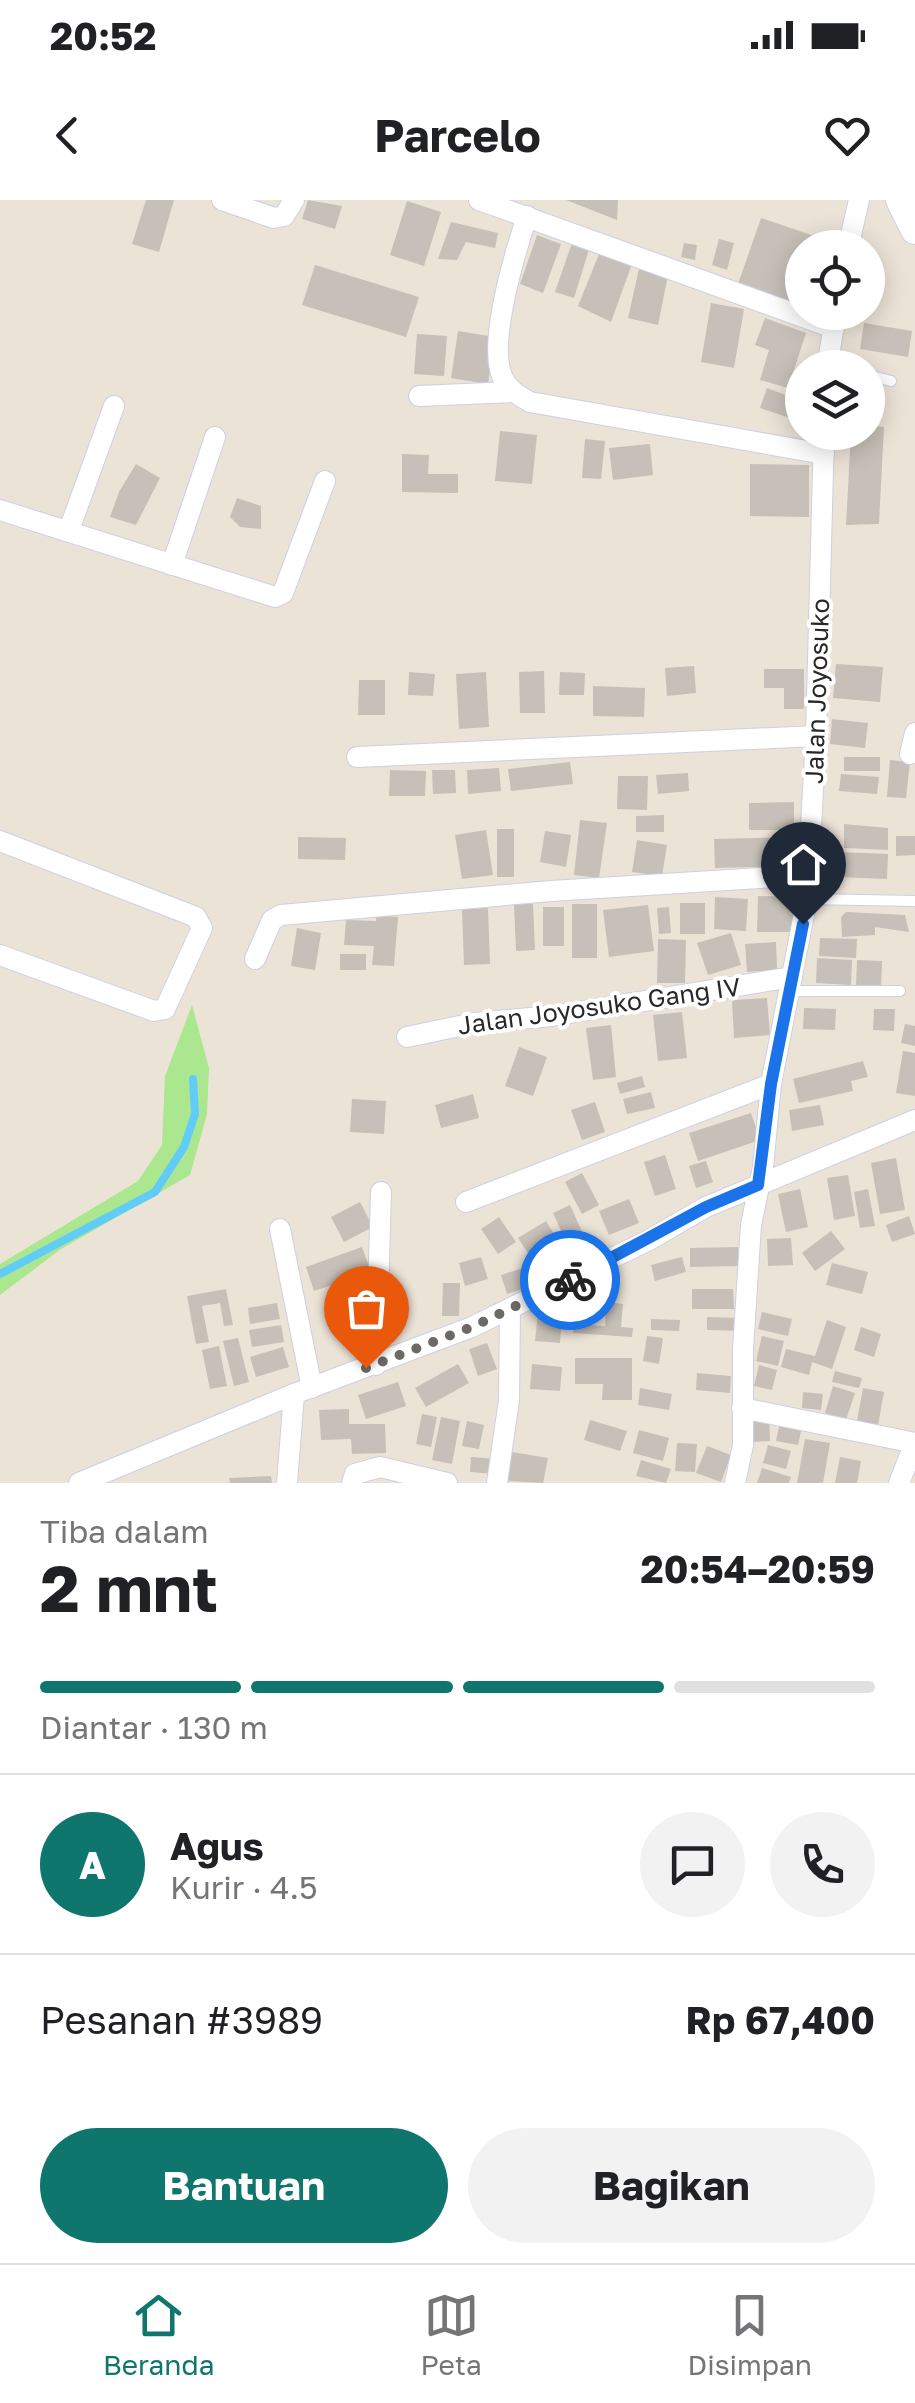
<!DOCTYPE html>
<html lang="id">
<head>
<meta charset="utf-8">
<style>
	body { margin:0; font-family:"Golos Text",sans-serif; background:#f2f2f2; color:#202124; height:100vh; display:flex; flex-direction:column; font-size:38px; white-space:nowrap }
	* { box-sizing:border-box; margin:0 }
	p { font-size:32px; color:#757577 }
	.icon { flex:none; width:55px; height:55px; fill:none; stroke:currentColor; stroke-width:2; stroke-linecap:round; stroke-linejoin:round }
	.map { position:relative; height:1283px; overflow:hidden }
	.sheet { display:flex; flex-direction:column; background:#fff; flex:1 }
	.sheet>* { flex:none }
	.tools { position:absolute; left:785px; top:30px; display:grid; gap:20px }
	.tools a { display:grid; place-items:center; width:100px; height:100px; border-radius:50%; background:#fff; box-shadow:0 5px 25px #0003; font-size:50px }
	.pin { position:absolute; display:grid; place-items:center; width:85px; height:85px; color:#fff; margin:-102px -42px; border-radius:50% 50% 50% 0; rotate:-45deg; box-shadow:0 0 10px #0007 }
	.pin .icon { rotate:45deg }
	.courier { position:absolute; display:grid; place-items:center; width:100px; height:100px; margin:-50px; border:8px solid #1a73e8; border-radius:50%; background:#fff; color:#222; box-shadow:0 2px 12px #0007 }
	.head em { font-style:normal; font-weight:700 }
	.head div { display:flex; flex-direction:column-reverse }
	.head { display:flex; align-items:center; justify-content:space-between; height:170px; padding:0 40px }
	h1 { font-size:65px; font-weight:700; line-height:75px }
	.bar { display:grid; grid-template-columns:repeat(4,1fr); gap:15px 10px; align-content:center; height:120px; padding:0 40px }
	.bar i { height:12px; border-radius:8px; background:#e0e0e0 }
	.bar .selected { background:#0f766e }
	.bar p { grid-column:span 4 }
	.line { display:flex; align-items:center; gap:25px; padding:0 40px; border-top:2px solid #e0e0e0 }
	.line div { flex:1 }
	.round { display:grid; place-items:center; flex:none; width:105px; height:105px; border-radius:52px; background:#f2f2f2 }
	.button { display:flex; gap:20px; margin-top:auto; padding:20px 40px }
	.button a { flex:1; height:115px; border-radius:60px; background:#0f766e; color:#fff; font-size:40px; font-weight:700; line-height:115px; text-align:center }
	.button a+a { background:#f2f2f2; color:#202124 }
	.status { display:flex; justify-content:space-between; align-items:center; height:70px; padding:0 50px; background:#fff; direction:ltr }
	.status svg { height:28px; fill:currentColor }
	header { display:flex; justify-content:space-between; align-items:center; height:130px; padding:0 40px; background:#fff; font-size:45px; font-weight:700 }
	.dock { display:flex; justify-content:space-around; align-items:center; height:140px; border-top:2px solid #e0e0e0; background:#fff; font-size:28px; color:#757577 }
	.dock a { display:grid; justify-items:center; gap:5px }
	.dock .selected { color:#0f766e }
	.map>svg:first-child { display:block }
	.green { fill:#abe78f }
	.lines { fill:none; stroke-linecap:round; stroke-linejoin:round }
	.stream { stroke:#61ccf8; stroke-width:8 }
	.building { fill:#c7c0b8 }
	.service-casing { stroke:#cdd0e2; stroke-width:12 }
	.minor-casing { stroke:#cdd0e2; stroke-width:22 }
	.secondary-casing { stroke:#cdd0e2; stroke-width:30 }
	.service { stroke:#fff; stroke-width:10 }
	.minor { stroke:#fff; stroke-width:20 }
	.secondary { stroke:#fff; stroke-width:28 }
	.done { stroke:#6d6965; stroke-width:10; stroke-dasharray:0 18 }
	.route { stroke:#1a73e8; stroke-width:12 }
	.labels { text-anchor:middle; stroke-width:8; stroke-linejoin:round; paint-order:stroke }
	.street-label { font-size:25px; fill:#282828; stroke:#fff }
</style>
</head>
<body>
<div class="status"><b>20:52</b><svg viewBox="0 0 49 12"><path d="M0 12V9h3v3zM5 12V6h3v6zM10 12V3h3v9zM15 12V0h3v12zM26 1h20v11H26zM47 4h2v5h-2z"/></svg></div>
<header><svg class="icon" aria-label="back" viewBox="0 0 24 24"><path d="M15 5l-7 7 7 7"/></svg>Parcelo<svg class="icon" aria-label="heart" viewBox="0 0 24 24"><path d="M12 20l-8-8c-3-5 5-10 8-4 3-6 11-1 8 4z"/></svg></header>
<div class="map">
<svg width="915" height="1283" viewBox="0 0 915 1283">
	<rect width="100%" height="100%" fill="#ece3d7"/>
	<path class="green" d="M192,805L209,868L207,914L190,975L61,1049L0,1095V1064L138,981L162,945L165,876Z"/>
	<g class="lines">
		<path class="stream" d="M0,1074L155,992L184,947L195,914L193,879"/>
	</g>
	<g class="building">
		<path d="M146,0H174L159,52L132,44Z"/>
		<path d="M308,0L342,6L335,29L302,19Z"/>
		<path d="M566,0H618L617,20Z"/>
		<path d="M407,1L441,12L424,66L390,55Z"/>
		<path d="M761,18L823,39L820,48H802V108L738,84Z"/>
		<path d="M451,22L498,33L495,48L466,42L457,60L438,59Z"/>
		<path d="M537,35L561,44L543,93L520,84Z"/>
		<path d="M574,37L591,43L574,98L555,92Z"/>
		<path d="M719,39L734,43L727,70L712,65Z"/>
		<path d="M684,43L697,45L695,60L681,57Z"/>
		<path d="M599,54L632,64L611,122L578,106Z"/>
		<path d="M315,65L419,97L406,137L302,105Z"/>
		<path d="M639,69L668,75L658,125L628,118Z"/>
		<path d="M711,103L744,109L734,168L701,162Z"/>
		<path d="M765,118L806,133L788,188L760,180L769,150L755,145Z"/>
		<path d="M864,123L912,131L908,157L860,149Z"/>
		<path d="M458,131L495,137L488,184L451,178Z"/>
		<path d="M417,134L447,136L444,176L414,174Z"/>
		<path d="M767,188L802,201L799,221L760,208Z"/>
		<path d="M868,225L884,227L879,324L846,325L851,232H868Z"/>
		<path d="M500,231L537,235L532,284L495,281Z"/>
		<path d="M585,239L605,241L601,279L582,278Z"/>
		<path d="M650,244L653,275L613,280L609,248Z"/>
		<path d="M402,254L429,255L428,274H458V293L402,292Z"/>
		<path d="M136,264L160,278L136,325L110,317L119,292Z"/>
		<path d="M750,264L809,265V317L750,316Z"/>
		<path d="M237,298L261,306V329L240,327L230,317Z"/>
		<path d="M836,464L883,467L880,502L833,498Z"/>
		<path d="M694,466L696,493L667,496L665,468Z"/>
		<path d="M764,469H804V509H784V488H764Z"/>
		<path d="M544,471L545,513H520L519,472Z"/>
		<path d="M409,472L435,474L433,496L408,495Z"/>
		<path d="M486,472L489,527L459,529L456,474Z"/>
		<path d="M560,472L585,473L584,495H559Z"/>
		<path d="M359,480H385V515H358Z"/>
		<path d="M593,486L645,488L644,517L593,516Z"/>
		<path d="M832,519L868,523L865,548L830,544Z"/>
		<rect x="844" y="557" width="36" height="14"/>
		<path d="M890,560L910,562L906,598L887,597Z"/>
		<path d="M570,562L573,584L511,591L508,569Z"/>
		<path d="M499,568L501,591L468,594L467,570Z"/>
		<path d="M390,570L426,571L425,596H389Z"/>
		<path d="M432,570H455L456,593L433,594Z"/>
		<path d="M688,573L689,591L658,594L656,575Z"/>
		<path d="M841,574L879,577L877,594L839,591Z"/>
		<path d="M618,576H648L647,610L617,609Z"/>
		<path d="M794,602V630H749V603Z"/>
		<path d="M664,615V632H636V616Z"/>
		<path d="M580,620L607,623L599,678L574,675Z"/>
		<path d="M844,624L888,628V650L844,648Z"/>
		<rect x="497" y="629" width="17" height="48"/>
		<path d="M486,630L493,675L462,679L455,635Z"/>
		<path d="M545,631L571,635L566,667L540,662Z"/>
		<path d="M896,636H915V655L896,656Z"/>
		<path d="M298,637L346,638L345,660L298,659Z"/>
		<path d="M798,637L799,666L715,668L714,639Z"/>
		<path d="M637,640L667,645L662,676L632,672Z"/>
		<path d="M838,652L888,654L887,679L837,677Z"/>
		<path d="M758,696L796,697V732H757Z"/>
		<path d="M715,697L748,699L746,731L714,729Z"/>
		<rect x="680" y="703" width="25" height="31"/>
		<path d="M514,704H533L535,750L516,751Z"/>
		<rect x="572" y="704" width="25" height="54"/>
		<path d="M648,705L654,751L609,757L603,710Z"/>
		<rect x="543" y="707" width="21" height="39"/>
		<path d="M669,707L671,733L659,734L657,708Z"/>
		<path d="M488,708L490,764L464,765L462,709Z"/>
		<path d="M846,712L905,715L909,732L875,727V735L842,737L841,717Z"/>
		<path d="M376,715L398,717L394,766L372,765L374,746L344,745L346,720L376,721Z"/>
		<path d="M297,728L321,733L315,770L291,766Z"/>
		<path d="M731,733L741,765L708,775L697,743Z"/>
		<path d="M820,738L857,739L856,758L819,756Z"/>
		<path d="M658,739L686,740L685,783H657Z"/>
		<path d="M776,742L777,770L747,772L745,744Z"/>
		<rect x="340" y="754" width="26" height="16"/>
		<path d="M817,758L852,760L851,785L816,783Z"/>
		<path d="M857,760L882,761L881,789L856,788Z"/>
		<path d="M767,798L770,835L734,838L732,800Z"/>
		<path d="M804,808L836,809L835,830L803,829Z"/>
		<path d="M874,809H895L894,831L873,830Z"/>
		<path d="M682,812L687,858L658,861L653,815Z"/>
		<path d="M905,824L915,826V846L901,843Z"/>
		<path d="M611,825L616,877L593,880L586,828Z"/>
		<path d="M519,847L547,857L533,896L505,886Z"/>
		<path d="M903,851L915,853V896L896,893Z"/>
		<path d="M863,861L868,877L851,881L853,891L799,903L793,879Z"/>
		<path d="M642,876L645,887L620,894L617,883Z"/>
		<path d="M651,892L655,908L627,914L623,899Z"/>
		<path d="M473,894L479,918L441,928L435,905Z"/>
		<path d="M352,899L386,901L384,934L350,932Z"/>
		<path d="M595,902L605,932L582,940L571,910Z"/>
		<path d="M820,905L824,925L792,931L789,910Z"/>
		<path d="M751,913L760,940L698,961L689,933Z"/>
		<path d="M665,955L676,989L655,996L644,962Z"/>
		<path d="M896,958L905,1010L880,1014L871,963Z"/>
		<path d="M706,961L713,982L696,988L689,966Z"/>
		<path d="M582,973L599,1005L582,1014L565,982Z"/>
		<path d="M848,975L855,1016L834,1020L827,978Z"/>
		<path d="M800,989L808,1027L786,1032L778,994Z"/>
		<path d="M868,989L875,1026L860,1028L854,992Z"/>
		<path d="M629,999L639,1023L609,1035L599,1011Z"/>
		<path d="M360,1002L373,1027L344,1042L331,1017Z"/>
		<path d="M570,1005L585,1038L568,1046L553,1013Z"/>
		<path d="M909,1016L915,1034L892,1042L886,1025Z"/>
		<path d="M499,1017L516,1042L498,1054L481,1029Z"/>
		<path d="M546,1021L559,1042L531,1058L518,1038Z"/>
		<path d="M831,1031L845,1049L815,1071L802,1053Z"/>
		<path d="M791,1038L793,1065L768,1066L767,1039Z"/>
		<path d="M362,1047L371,1072L314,1091L306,1067Z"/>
		<path d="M738,1047L739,1066L690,1067V1048Z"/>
		<path d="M481,1057L488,1079L465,1086L459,1063Z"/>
		<path d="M682,1057L686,1072L655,1081L651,1065Z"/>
		<path d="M832,1063L868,1072L862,1094L826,1085Z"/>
		<path d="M526,1067L532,1086L507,1094L501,1075Z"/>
		<path d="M443,1083H460L459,1116H442Z"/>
		<path d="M226,1089L233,1125L224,1126L220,1103L202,1106L209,1142L196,1144L187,1096Z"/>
		<path d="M692,1089H733L734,1109H692Z"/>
		<path d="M606,1102L623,1104L621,1127L633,1128L632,1137L573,1133L574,1124L605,1126Z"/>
		<path d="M277,1103L280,1119L250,1124L248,1108Z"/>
		<path d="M538,1112L562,1115L560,1143L535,1141Z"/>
		<path d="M762,1112L792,1119L788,1136L758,1129Z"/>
		<path d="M707,1117L740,1118L739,1131L707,1130Z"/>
		<path d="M651,1119L680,1120L679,1131L651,1130Z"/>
		<path d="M827,1120L846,1127L832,1169L812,1162L809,1175L781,1167L786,1149L815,1156Z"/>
		<path d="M281,1125L284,1142L252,1147L249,1130Z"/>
		<path d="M861,1127L881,1134L874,1157L854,1150Z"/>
		<path d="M647,1136L663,1138L659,1164L643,1161Z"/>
		<path d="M762,1136L784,1141L778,1166L756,1161Z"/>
		<path d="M238,1138L249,1182L234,1186L223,1141Z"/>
		<path d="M487,1143L497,1169L478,1176L469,1149Z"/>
		<path d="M219,1146L227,1186L210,1189L202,1150Z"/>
		<path d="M283,1147L289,1167L256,1177L250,1157Z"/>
		<path d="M575,1158H632V1200H602L603,1184H575Z"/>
		<path d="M458,1164L469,1183L426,1207L415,1188Z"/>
		<path d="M532,1164L562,1167L560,1191L530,1189Z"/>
		<path d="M759,1165L777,1170L772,1190L754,1186Z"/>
		<path d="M835,1171L862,1178L859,1188L832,1182Z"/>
		<path d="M697,1173L731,1176L730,1193L696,1190Z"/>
		<path d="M398,1182L406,1206L366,1219L358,1195Z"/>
		<path d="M833,1186L855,1193L846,1220L825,1213Z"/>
		<path d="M640,1188L672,1194L669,1210L638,1205Z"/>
		<path d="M863,1188L884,1192L878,1225L857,1221Z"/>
		<path d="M803,1192L823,1194L821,1210L802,1208Z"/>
		<path d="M349,1209V1224H385L386,1253L352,1254L351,1239L321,1240L319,1210Z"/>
		<path d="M422,1214L437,1217L431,1247L416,1244Z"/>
		<path d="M769,1214L770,1241L753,1242L751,1215Z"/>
		<path d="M441,1217L460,1221L452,1264L432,1260Z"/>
		<path d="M590,1220L627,1231L620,1251L584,1240Z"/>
		<path d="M467,1221L484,1225L479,1249L462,1246Z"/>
		<path d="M780,1222L802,1227L798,1245L776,1241Z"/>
		<path d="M639,1230L669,1238L663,1261L633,1253Z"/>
		<path d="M805,1239L830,1243L823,1283H797Z"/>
		<path d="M677,1243L697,1244L695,1272L675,1271Z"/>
		<path d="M768,1245L791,1251L786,1269L763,1263Z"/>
		<path d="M707,1246L731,1255L721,1282L696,1273Z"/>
		<path d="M512,1252L548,1258L543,1283L507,1281Z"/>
		<path d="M471,1257L496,1259L495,1274L470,1272Z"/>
		<path d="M840,1257L861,1261L857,1283H835Z"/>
		<path d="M641,1260L671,1269L666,1283L636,1276Z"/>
		<path d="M762,1268L791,1277L789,1283H757Z"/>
		<path d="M271,1276L272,1283H230L229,1278Z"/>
	</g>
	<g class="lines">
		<defs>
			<g id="service">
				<path d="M868,175L891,181"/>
				<path d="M807,699L915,701"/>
				<path d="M790,791H900"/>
			</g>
			<g id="minor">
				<path d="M222,0L274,18L284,16L294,0"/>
				<path d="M479,0L834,128"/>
				<path d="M527,16C515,53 488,141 502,176C507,189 519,196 530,202L824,254"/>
				<path d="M848,48L859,0"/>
				<path d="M827,168L836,112"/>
				<path d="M419,196L513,192"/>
				<path d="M0,310L275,397L283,393L325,281"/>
				<path d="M69,330L114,206"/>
				<path d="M172,365L215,237"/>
				<path d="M910,554L915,533"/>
				<path d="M357,557L816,536"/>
				<path d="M0,641L196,717L202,728L165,809L154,811L0,755"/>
				<path d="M255,759L272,720L281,715L551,691L807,675"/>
				<path d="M407,837L474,823L552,816L792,777"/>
				<path d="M466,1002L771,884"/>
				<path d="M280,1029L312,1188"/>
				<path d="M376,1165L381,992"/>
				<path d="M742,1208L915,1243L899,1283"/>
				<path d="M79,1283L294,1194L472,1127L649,1040L706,1007L915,920"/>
				<path d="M287,1283L294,1194"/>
				<path d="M352,1283L355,1274L380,1267L447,1283"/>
				<path d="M497,1283L509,1200L510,1110"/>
				<path d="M735,1283L743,1245V1149L751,1025L763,967L771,884L807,699L816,536L824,232"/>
			</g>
			<path id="secondary" d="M900,0L915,30"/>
		</defs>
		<use href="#service" class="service-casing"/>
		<use href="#minor" class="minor-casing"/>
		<use href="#secondary" class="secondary-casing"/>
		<use href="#service" class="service"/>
		<use href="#minor" class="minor"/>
		<use href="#secondary" class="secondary"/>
	</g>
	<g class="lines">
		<path class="done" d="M366,1168L472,1127L570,1080"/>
		<path class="route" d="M570,1080L706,1007L758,985L771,884L803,724"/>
	</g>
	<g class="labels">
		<g class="street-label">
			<text transform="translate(817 491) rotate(-88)" y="9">Jalan Joyosuko</text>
			<text transform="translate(599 806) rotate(-8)" y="9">Jalan Joyosuko Gang IV</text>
		</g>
	</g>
</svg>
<div class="tools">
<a><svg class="icon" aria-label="locate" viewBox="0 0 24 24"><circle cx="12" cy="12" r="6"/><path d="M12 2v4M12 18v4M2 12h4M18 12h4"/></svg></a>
<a><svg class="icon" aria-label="layers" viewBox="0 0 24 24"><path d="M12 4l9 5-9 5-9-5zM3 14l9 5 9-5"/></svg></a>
</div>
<div class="pin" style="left:366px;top:1168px;background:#ea580c"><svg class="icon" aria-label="bag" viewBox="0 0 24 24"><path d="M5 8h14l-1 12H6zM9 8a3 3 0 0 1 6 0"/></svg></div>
<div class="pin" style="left:803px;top:724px;background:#1f2937"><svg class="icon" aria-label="home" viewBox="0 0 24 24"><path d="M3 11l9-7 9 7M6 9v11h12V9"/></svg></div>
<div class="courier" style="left:570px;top:1080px"><svg class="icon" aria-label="bike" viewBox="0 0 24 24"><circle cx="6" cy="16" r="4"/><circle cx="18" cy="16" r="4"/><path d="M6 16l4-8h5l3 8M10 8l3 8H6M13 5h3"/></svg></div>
</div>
<section class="sheet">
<div class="head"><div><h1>2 mnt</h1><p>Tiba dalam</p></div><em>20:54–20:59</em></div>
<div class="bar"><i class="selected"></i><i class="selected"></i><i class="selected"></i><i></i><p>Diantar · 130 m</p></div>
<div class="line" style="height:180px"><b class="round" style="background:#0f766e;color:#fff">A</b><div><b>Agus</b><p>Kurir · 4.5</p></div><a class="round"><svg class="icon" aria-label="chat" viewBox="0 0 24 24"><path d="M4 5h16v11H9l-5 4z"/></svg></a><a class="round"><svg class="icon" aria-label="phone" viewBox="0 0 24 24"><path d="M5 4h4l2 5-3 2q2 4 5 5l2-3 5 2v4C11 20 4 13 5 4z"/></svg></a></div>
<div class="line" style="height:130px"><div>Pesanan #3989</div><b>Rp 67,400</b></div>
<div class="button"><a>Bantuan</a><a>Bagikan</a></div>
</section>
<nav class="dock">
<a class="selected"><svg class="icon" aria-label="home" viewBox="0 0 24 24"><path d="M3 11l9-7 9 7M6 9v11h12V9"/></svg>Beranda</a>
<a><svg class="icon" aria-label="map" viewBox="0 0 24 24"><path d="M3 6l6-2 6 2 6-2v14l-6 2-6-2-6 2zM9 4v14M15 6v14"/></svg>Peta</a>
<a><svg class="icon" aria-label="saved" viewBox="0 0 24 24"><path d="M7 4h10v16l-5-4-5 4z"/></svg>Disimpan</a>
</nav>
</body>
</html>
